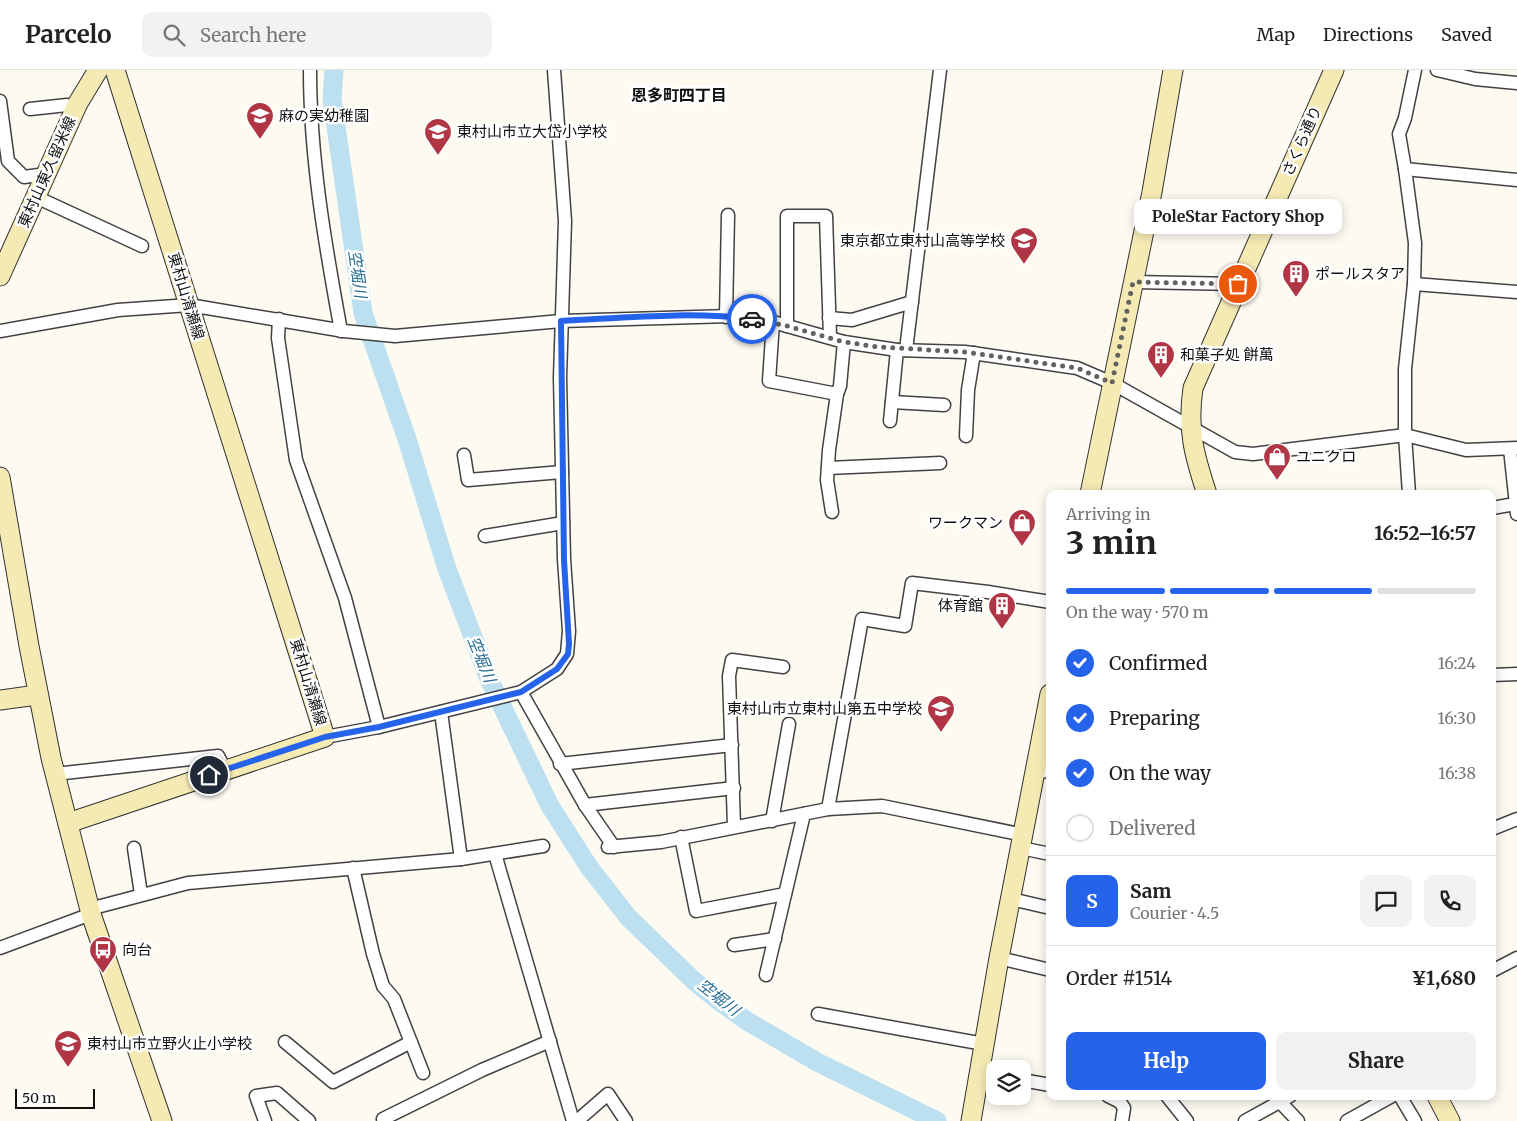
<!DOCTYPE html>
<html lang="en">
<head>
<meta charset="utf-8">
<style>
	body { margin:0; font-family:Merriweather,"Noto Sans JP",serif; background:#f2f2f2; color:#222; height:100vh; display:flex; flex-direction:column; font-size:19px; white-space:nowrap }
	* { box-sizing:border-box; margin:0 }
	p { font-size:16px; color:#767676 }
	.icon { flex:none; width:28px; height:28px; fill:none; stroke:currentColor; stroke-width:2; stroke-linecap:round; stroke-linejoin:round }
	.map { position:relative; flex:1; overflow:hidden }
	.panel { position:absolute; left:1046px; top:420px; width:450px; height:610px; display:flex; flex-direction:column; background:#fff; border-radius:10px; box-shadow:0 2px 12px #0003 }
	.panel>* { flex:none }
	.tools { position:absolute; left:986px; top:990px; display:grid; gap:10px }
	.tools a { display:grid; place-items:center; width:45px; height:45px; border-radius:10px; background:#fff; box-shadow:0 2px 12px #0003; font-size:25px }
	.scale { position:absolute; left:15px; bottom:12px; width:80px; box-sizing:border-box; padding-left:5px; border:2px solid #0f0f0f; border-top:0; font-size:14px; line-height:18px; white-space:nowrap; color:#0f0f0f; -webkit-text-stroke:4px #fff; paint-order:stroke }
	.pin { position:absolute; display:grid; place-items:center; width:42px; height:42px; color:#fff; margin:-21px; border:2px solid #fff; border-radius:50%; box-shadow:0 1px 5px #0007 }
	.courier { position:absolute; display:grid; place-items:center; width:50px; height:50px; margin:-25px; border:4px solid #2563eb; border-radius:50%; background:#fff; color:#222; box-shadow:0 1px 6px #0007 }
	.bubble { position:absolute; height:35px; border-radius:10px; background:#fff; box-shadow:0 2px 12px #0003; font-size:16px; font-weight:700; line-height:35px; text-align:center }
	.summary em { font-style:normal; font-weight:700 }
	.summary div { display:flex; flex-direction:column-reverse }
	.summary { display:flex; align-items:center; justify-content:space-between; height:85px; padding:0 20px }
	h1 { font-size:32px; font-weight:700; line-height:38px }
	.bar { display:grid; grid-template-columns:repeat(4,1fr); gap:8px 5px; align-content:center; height:60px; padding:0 20px }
	.bar i { height:6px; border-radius:4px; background:#e0e0e0 }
	.bar .active { background:#2563eb }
	.bar p { grid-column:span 4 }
	.line { display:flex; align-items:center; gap:12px; padding:0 20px; border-top:1px solid #e0e0e0 }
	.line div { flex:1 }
	.round { display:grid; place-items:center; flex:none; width:52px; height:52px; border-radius:10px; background:#f2f2f2 }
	ol { padding:0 20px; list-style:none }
	li { display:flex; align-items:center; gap:15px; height:55px }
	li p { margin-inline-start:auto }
	li .icon { padding:5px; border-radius:50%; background:#2563eb; color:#fff; stroke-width:4 }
	li:last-child { color:#767676 }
	li i { width:28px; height:28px; border:2px solid #e0e0e0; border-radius:50% }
	.button { display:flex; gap:10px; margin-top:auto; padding:10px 20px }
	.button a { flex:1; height:58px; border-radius:10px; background:#2563eb; color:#fff; font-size:20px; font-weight:700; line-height:58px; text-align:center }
	.button a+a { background:#f2f2f2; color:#222 }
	header { display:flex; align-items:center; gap:30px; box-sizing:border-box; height:70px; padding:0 25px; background:#fff; border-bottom:1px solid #e0e0e0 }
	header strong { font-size:24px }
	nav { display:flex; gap:28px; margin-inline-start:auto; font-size:18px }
	.search { width:350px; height:45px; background:#f2f2f2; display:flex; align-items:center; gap:12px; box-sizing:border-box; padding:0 18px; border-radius:10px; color:#767676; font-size:19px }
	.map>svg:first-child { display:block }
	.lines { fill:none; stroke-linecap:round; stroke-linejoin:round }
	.river { stroke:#bce0f0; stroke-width:19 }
	.street-casing { stroke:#424242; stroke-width:15 }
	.secondary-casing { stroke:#313131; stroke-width:21 }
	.street { stroke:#fff; stroke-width:12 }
	.secondary { stroke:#f6eab4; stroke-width:19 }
	.done { stroke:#62615e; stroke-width:5; stroke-dasharray:0 9 }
	.route { stroke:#2563eb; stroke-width:6 }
	.labels { text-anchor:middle; stroke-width:5; stroke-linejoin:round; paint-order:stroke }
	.poi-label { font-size:15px; fill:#0f0f0f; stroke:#fff; text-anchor:start }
	.street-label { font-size:15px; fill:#0f0f0f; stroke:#fff }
	.neighbourhood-label { font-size:16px; font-weight:bold; fill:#0f0f0f; stroke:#fff }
	.water-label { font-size:16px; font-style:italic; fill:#256c93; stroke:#fff }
</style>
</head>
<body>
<header>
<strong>Parcelo</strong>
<div class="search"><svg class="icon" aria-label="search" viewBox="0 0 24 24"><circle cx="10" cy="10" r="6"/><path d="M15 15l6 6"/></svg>Search here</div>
<nav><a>Map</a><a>Directions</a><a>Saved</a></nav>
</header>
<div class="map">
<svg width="1517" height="1051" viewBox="0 0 1517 1051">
	<rect width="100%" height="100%" fill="#fdfaf2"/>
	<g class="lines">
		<path class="river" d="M334,0L332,29L363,243L407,369L447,499L489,609L550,736L589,797L628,847L693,910L719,931L747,951L817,992L937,1051"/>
		<defs>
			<g id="street">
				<path d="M310,0C310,88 325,174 341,261"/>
				<path d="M1437,0L1475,9L1517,13"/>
				<path d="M0,31L8,91L24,107L46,104"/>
				<path d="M30,39L67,35L74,42"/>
				<path d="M1405,99L1517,110"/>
				<path d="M36,127L142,176"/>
				<path d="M1133,212L1238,214"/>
				<path d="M1414,214L1517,222"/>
				<path d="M726,247L728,145"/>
				<path d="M829,248L852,250L912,232"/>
				<path d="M279,249L278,268L296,390L345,528L379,657"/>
				<path d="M773,252L769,311L837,324"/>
				<path d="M787,256V146H826L830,267"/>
				<path d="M0,261L118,240L189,235L344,261L395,266L561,251L730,246L773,252L844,272L897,280L965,282L1077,298L1112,313L1235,382L1253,384L1405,365L1466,380L1517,378"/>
				<path d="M906,280L940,0"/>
				<path d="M892,332L944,335"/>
				<path d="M890,351L897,280"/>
				<path d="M966,366L968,320L974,283"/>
				<path d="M1510,379L1517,444"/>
				<path d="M464,385L468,410L562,402"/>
				<path d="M828,398L940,393"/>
				<path d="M1409,424L1405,365V299L1414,214L1415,173L1405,99L1399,64L1405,48L1415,0"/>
				<path d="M1492,438L1515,434"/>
				<path d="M832,442L827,410L829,380L837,324L840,316L844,272"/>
				<path d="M485,466L563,453"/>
				<path d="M1492,605L1517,604"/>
				<path d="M521,622L585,735L614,777"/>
				<path d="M441,642L461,789"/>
				<path d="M325,667L379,657L521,622L557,599L567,584L569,561L564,489L560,308L565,151L554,0"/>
				<path d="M560,694L732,675"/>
				<path d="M1037,700L1050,702"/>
				<path d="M55,704L218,686L225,699"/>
				<path d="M585,735L734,718"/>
				<path d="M828,739L862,549L905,556L912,513L988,522L1050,532"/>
				<path d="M772,751L789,654"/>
				<path d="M734,756L729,606L732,590L783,597"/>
				<path d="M1492,759L1517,749"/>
				<path d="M681,767L696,841L785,824"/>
				<path d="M608,777L661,772L828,739L882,736L1024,765"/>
				<path d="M134,778L141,824"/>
				<path d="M1021,778L1050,784"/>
				<path d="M495,784L573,1051"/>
				<path d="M353,798L373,884L383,916L394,929L423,1003"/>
				<path d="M1011,829L1050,838"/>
				<path d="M734,875L775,869"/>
				<path d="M0,878L91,844L97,837L188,813L461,789L543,776"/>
				<path d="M999,888L1050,900"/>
				<path d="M1492,901L1517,888"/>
				<path d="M766,905L804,744"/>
				<path d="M818,944L984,974"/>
				<path d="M285,972L333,1012L411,972"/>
				<path d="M979,1003L995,1006"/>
				<path d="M1022,1010L1050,1015"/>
				<path d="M1108,1026L1120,1032L1124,1038L1122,1051"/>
				<path d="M1167,1026L1187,1051"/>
				<path d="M1400,1026L1415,1051"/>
				<path d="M1280,1032L1298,1051"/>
				<path d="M383,1049L482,1000L550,971"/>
				<path d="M265,1051L256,1026L277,1023L309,1051"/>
				<path d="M577,1051L608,1024L626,1051"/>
				<path d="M1245,1051L1290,1026"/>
				<path d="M1347,1051L1392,1026"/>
			</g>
			<g id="secondary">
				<path d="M0,206L78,33L98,0"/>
				<path d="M0,407L29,576L51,688L91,844L162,1051"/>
				<path d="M1090,424L1152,122L1173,0"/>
				<path d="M1207,424C1194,385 1187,359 1193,318L1334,0"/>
				<path d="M0,630L37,625"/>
				<path d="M68,753L325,667L115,0"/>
				<path d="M1437,1026L1450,1051"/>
				<path d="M971,1051L999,888L1050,624"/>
			</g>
		</defs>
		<use href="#street" class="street-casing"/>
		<use href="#secondary" class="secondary-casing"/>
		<use href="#street" class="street"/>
		<use href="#secondary" class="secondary"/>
	</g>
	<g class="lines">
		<path class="done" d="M752,249L787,256L844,272L879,277L965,282L1077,298L1112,313L1133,212L1238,214"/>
		<path class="route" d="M209,705L325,667L379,657L521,622L557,599L568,584L569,574L564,490L561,251C623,248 690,241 752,249"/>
	</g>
	<defs>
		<symbol id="school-pin" viewBox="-11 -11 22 30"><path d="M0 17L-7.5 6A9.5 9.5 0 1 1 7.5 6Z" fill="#b03645" stroke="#fff"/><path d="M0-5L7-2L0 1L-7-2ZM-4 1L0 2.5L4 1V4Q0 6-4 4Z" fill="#fff"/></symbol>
		<symbol id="building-pin" viewBox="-11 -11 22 30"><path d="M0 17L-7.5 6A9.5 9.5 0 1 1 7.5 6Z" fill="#b03645" stroke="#fff"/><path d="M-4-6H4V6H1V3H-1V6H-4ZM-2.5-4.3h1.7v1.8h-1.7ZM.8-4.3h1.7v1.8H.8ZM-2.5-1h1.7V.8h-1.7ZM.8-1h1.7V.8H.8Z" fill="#fff"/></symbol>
		<symbol id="shop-pin" viewBox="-11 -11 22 30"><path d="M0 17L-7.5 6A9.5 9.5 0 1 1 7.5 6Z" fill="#b03645" stroke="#fff"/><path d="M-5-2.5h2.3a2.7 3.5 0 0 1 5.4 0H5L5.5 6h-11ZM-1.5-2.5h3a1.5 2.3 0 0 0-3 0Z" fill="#fff"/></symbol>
		<symbol id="bus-pin" viewBox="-11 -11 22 30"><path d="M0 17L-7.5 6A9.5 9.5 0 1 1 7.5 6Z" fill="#b03645" stroke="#fff"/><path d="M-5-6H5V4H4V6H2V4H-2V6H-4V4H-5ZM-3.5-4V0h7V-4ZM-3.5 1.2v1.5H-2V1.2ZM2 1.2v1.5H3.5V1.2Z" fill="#fff"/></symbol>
	</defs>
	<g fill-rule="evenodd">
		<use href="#school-pin" x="244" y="30" width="32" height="43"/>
		<use href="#school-pin" x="422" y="46" width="32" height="43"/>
		<use href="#school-pin" x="1008" y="155" width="32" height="43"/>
		<use href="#building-pin" x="1280" y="188" width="32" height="43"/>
		<use href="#building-pin" x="1145" y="269" width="32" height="43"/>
		<use href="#shop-pin" x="1261" y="371" width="32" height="43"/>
		<use href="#shop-pin" x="1006" y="437" width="32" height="43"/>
		<use href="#building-pin" x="986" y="520" width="32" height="43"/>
		<use href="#school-pin" x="925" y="623" width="32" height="43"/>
		<use href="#bus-pin" x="87" y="864" width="32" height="43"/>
		<use href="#school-pin" x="52" y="958" width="32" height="43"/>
	</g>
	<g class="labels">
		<g class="poi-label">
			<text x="279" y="51">麻の実幼稚園</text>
			<text x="457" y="67">東村山市立大岱小学校</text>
			<text x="1005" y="176" text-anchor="end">東京都立東村山高等学校</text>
			<text x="1315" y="209">ポールスタア</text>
			<text x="1180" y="290">和菓子処 餅萬</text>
			<text x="1296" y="392">ユニクロ</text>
			<text x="1003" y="458" text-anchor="end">ワークマン</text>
			<text x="983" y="541" text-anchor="end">体育館</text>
			<text x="922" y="644" text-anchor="end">東村山市立東村山第五中学校</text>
			<text x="122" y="885">向台</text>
			<text x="87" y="979">東村山市立野火止小学校</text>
		</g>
		<g class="street-label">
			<text transform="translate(1302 71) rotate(-66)" y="5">さくら通り</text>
			<text transform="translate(47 102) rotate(-66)" y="5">東村山東久留米線</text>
			<text transform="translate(186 226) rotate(73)" y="5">東村山清瀬線</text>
			<text transform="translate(308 612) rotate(73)" y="5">東村山清瀬線</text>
		</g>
		<g class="neighbourhood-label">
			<text x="679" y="31">恩多町四丁目</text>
		</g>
		<g class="water-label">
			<text transform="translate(358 204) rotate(82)" y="6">空堀川</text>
			<text transform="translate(482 589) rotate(68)" y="6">空堀川</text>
			<text transform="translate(719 927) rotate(38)" y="6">空堀川</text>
		</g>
	</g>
</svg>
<div class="tools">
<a><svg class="icon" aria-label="layers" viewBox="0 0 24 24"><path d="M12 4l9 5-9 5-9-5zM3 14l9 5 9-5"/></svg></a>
</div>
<div class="scale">50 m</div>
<div class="pin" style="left:1238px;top:214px;background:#ea580c"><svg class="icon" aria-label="bag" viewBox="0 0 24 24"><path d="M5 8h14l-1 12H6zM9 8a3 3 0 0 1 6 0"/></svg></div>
<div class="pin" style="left:209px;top:705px;background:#1f2937"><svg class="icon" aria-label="home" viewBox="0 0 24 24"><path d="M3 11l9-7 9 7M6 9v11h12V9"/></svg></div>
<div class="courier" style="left:752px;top:249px"><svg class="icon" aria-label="car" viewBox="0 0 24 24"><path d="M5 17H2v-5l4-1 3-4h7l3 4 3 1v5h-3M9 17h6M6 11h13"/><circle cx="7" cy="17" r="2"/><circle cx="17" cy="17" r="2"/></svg></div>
<div class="bubble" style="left:1134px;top:129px;width:208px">PoleStar Factory Shop</div>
<section class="panel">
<div class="summary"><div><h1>3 min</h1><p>Arriving in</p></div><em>16:52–16:57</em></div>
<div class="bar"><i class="active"></i><i class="active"></i><i class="active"></i><i></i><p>On the way · 570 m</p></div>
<ol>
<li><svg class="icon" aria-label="check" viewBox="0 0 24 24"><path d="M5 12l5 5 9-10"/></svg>Confirmed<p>16:24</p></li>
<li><svg class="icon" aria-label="check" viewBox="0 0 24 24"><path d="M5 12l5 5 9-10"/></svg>Preparing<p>16:30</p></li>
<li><svg class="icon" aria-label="check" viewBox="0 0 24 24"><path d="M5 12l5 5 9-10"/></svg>On the way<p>16:38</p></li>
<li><i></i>Delivered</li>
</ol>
<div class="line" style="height:90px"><b class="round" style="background:#2563eb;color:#fff">S</b><div><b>Sam</b><p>Courier · 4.5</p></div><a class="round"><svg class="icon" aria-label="chat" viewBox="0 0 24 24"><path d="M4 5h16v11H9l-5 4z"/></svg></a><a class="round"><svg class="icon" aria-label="phone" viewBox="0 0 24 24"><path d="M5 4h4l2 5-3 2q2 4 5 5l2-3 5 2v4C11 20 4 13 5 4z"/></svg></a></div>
<div class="line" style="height:65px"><div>Order #1514</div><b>¥1,680</b></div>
<div class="button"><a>Help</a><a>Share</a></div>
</section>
</div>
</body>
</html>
